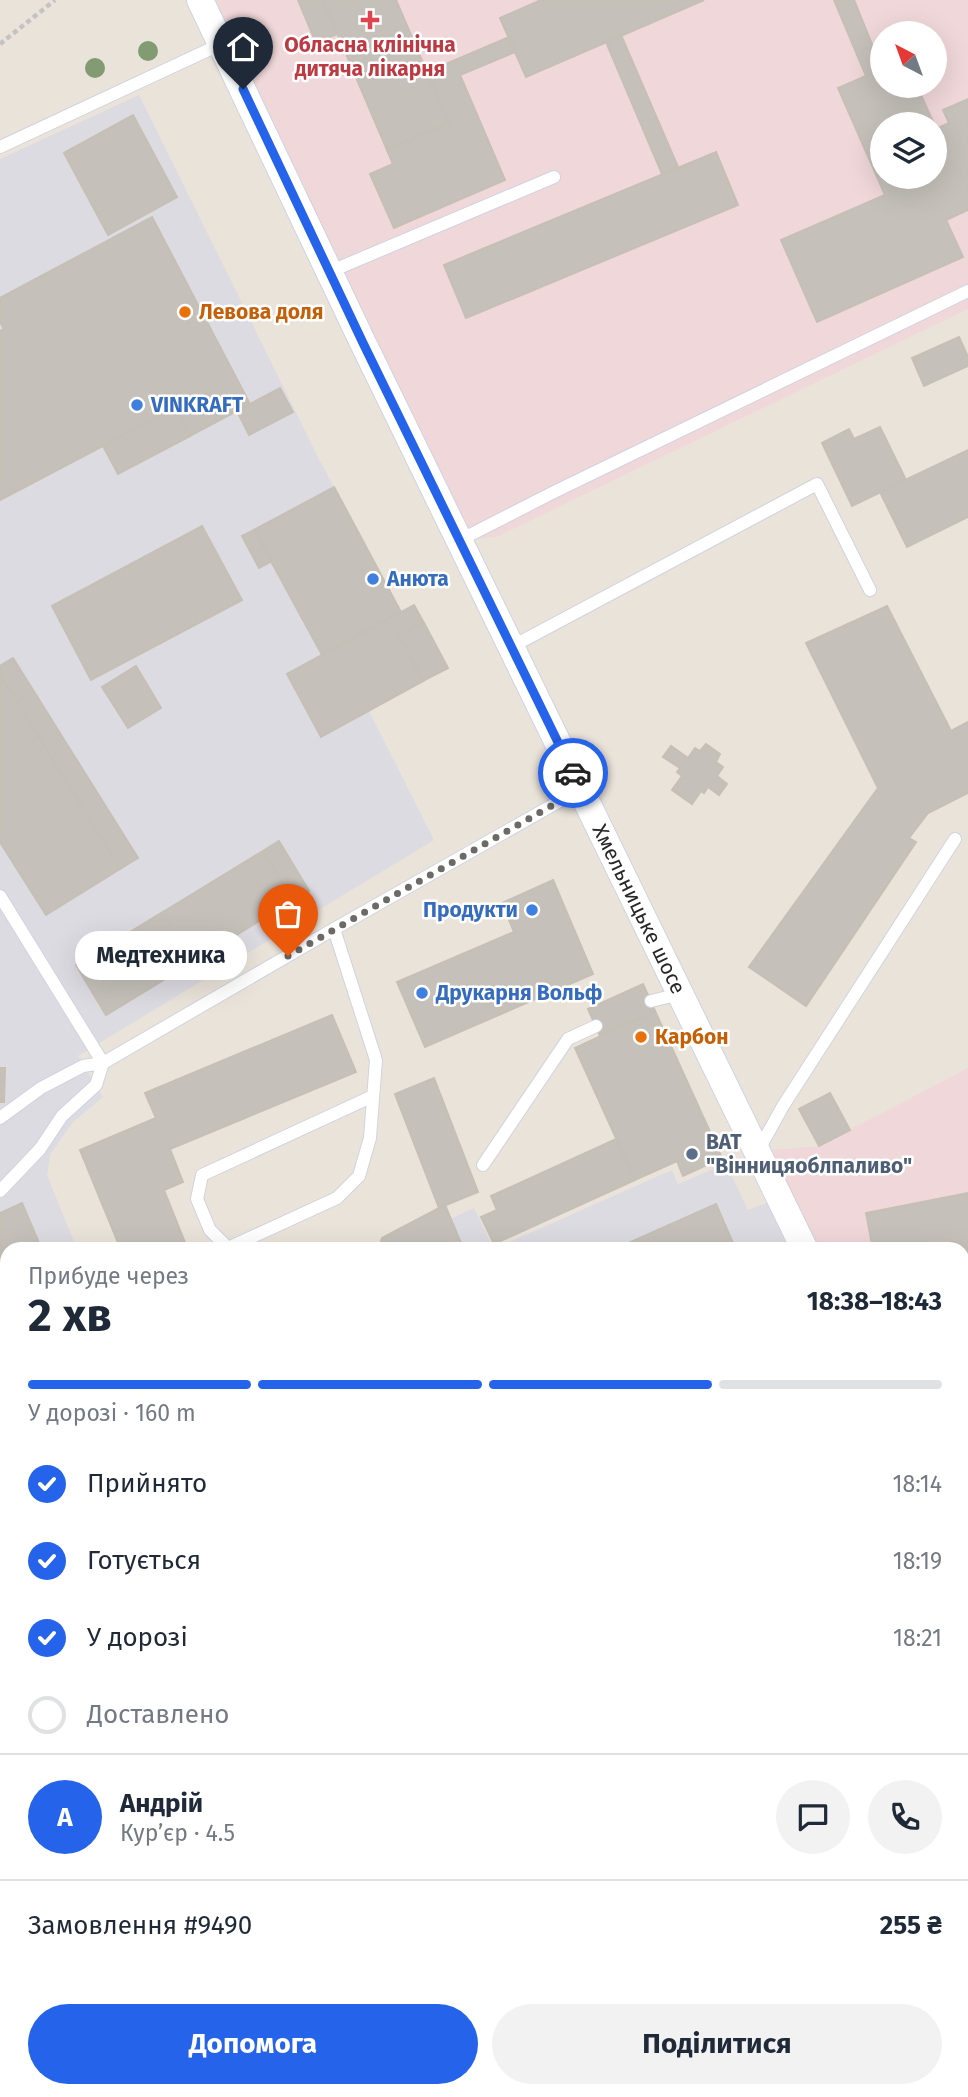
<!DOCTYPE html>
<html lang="uk">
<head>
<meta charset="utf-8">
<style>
	body { margin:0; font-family:"Fira Sans",sans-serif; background:#f2f2f3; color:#1f2937; height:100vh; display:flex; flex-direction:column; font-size:26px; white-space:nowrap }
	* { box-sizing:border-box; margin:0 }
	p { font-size:23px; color:#747a83 }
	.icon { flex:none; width:38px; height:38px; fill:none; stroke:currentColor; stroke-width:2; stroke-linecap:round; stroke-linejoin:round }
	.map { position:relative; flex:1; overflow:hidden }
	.details { position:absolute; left:0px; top:1242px; width:970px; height:856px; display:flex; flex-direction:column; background:#fff; border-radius:21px 21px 0 0; box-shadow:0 7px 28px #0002 }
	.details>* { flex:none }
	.needle { width:46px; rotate:319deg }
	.controls { position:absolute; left:870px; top:21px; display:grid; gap:14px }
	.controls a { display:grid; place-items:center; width:77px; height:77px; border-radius:50%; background:#fff; box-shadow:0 7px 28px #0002; font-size:35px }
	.pin { position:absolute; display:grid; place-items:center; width:60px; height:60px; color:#fff; margin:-72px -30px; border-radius:50% 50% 50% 0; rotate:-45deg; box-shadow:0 0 7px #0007 }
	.pin .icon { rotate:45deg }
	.courier { position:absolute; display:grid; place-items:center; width:70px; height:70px; margin:-35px; border:5px solid #2563eb; border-radius:50%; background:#fff; color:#222; box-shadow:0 2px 9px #0007 }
	.bubble { position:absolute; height:49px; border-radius:24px; background:#fff; box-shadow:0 7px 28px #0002; font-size:23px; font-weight:700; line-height:49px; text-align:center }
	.overview em { font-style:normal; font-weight:700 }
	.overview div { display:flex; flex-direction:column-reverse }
	.overview { display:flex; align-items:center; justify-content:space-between; height:119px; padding:0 28px }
	h1 { font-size:46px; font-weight:700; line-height:52px }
	.bar { display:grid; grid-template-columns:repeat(4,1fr); gap:10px 7px; align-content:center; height:84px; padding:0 28px }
	.bar i { height:9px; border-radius:5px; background:#e0e1e3 }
	.bar .current { background:#2563eb }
	.bar p { grid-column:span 4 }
	.line { display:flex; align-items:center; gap:18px; padding:0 28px; border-top:2px solid #e0e1e3 }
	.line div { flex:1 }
	.round { display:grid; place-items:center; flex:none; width:74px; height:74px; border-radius:37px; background:#f2f2f3 }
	ol { padding:0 28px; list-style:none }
	li { display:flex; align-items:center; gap:21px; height:77px }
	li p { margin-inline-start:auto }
	li .icon { padding:7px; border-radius:50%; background:#2563eb; color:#fff; stroke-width:4 }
	li:last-child { color:#747a83 }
	li i { width:38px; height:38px; border:4px solid #e0e1e3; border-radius:50% }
	.action { display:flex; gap:14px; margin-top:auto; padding:14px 28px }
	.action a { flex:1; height:80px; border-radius:42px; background:#2563eb; color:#fff; font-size:28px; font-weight:700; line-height:80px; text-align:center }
	.action a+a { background:#f2f2f3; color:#1f2937 }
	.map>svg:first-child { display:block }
	.industrial { fill:#dddbe2 }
	.medical { fill:#f0d7d9; fill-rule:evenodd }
	.building { fill:#c5c0ba; stroke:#c5bfb4; stroke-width:2 }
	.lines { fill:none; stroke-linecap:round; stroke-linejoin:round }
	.lane-casing { stroke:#d0d3e0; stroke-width:14 }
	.street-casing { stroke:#d0d3e0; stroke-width:28 }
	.path { stroke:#c3c3c3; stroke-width:4.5; stroke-dasharray:5 3.5; stroke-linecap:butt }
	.lane { stroke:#fff; stroke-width:12 }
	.street { stroke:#fff; stroke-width:26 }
	.tree { fill:#829b72 }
	.done { stroke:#6c6966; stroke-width:7; stroke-dasharray:0 12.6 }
	.route { stroke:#2563eb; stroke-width:9 }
	.health-dot { fill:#e0444e; stroke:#fff; stroke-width:2.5 }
	.food-dot { fill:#e8710a; stroke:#fff; stroke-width:2.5 }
	.shop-dot { fill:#3f7fe0; stroke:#fff; stroke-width:2.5 }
	.service-dot { fill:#5c6f8a; stroke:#fff; stroke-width:2.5 }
	.labels { text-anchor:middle; stroke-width:5; stroke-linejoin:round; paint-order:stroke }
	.health-label { font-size:21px; font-weight:bold; fill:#be3a42; stroke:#fff }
	.food-label { font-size:21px; font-weight:bold; fill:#c56008; stroke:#fff; text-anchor:start }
	.shop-label { font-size:21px; font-weight:bold; fill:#366cbe; stroke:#fff; text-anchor:start }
	.street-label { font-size:21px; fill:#282828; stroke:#fff }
	.service-label { font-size:21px; font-weight:bold; fill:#4e5e75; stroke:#fff; text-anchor:start }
</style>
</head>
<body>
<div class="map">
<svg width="968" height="2097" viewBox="0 0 968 2097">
	<rect width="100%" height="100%" fill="#eae3da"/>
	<g class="industrial">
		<path d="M139,95L320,461L401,612L414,605L448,668L369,711L434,840L78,1056L103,1097L72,1123L50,1155L47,1175L77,1249L7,1250V1748L0,1750V159Z"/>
		<path d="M726,1164L748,1210L780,1198L805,1250H383L474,1208L494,1249L672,1170L678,1184Z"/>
		<path d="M963,1578L968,1589V2097H247L246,2091H962Z"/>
	</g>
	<g class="medical">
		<path d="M200,0H968V309L496,537L460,540ZM882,33H934V86H882ZM882,124H934V177H882Z"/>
		<path d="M968,1068V1589L962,1578V1250L805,1249L758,1151L819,1146Z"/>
	</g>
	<g class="building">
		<path d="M298,0H323L337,34L316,43Z"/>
		<path d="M323,0H396L449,123L387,150Z"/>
		<path d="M541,0H704L526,77L500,18Z"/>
		<path d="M834,0H854L882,69L866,76Z"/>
		<path d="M621,35L678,167L662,174L606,42Z"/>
		<path d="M509,37L515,52L460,75L505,180L394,228L370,174L393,164L387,150L449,123L427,72Z"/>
		<path d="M882,69V86H917L934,124H882V177H934V126L936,129L949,123L943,110L968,99V210L946,220L963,257L817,322L781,240L885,195L838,88Z"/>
		<path d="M133,115L177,197L108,235L64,153Z"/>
		<path d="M716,152L738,205L466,318L444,265Z"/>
		<path d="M152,217L250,404L190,436L175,408L0,500V331L4,329L0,322V298Z"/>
		<path d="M959,337L968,357V366L924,386L912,358Z"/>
		<path d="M280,388L293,412L249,435L237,411Z"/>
		<path d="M175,408L190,436L118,474L103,446Z"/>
		<path d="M880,427L906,480L852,506L822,443L849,429L854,439Z"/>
		<path d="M968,450V517L907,547L880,492Z"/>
		<path d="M334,487L401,612L322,655L254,530Z"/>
		<path d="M202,526L242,600L91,680L52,606Z"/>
		<path d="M254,530L272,561L259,568L242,536Z"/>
		<path d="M414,605L424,623L399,636L423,681L321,737L287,674Z"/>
		<path d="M887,606L951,731L968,722V793L928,813L909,838L916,842L806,1006L749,967L878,788L806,643Z"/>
		<path d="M424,623L448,668L423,681L399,636Z"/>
		<path d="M13,658L138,858L120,869L0,675V666Z"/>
		<path d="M136,666L161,708L128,728L102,687Z"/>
		<path d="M0,675L120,869L46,915L0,842Z"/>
		<path d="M706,744L720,754L716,762L723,767L717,776L727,784L719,795L708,787L704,793L701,791L692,804L672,790L682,776L677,772L680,768L663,757L671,746L688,758L695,748L700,751Z"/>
		<path d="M279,841L309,891L293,900L263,851Z"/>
		<path d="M263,851L293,900L193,962L163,912Z"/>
		<path d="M553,880L593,974L425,1047L397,982L514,932L502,903Z"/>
		<path d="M163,912L193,962L106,1015L76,965Z"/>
		<path d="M643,984L655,1011L600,1036L588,1009Z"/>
		<path d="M655,1011L722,1158L683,1176L677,1161L635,1180L575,1048Z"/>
		<path d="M332,1015L356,1072L170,1149L183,1182L164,1190L188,1250H121L80,1150L156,1118L145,1093Z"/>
		<path d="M0,1068H5L4,1102H0Z"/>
		<path d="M434,1078L478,1192L439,1208L395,1094Z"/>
		<path d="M830,1093L850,1130L819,1146L799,1109Z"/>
		<path d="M616,1139L635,1180L494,1244L481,1217L497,1210L491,1196Z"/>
		<path d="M968,1193V1259L962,1260V1250H873L866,1213Z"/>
		<path d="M22,1203L42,1250H7V1379L2,1381L0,1376V1213Z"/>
		<path d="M716,1204L736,1250H613Z"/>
		<path d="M445,1205L461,1243L448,1250H378L382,1238Z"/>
		<path d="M7,1417V1479L0,1481V1419Z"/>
		<path d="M968,1693V1806L962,1794V1696Z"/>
		<path d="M7,1780V2072L0,2074V1782Z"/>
		<path d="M968,1843V1905L962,1888V1845Z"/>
		<path d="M968,1946V2032L962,2034V1947Z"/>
		<path d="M310,2091H349L332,2097H311Z"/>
		<path d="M407,2091H560L562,2097H382Z"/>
		<path d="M618,2091L619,2097H592L591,2092Z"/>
		<path d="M645,2091H691L693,2097H647Z"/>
		<path d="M691,2091H764L765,2097H693Z"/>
		<path d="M764,2091H827L802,2097H765Z"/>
	</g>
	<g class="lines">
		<defs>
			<g id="lane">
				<path d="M0,147L221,44"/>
				<path d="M329,272L554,177"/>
				<path d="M460,540L552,493L968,291"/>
				<path d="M511,647L817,484L870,590"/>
				<path d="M0,896L103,1063L334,929L581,789"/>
				<path d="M334,929L376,1060L370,1138L359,1176L337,1198L228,1248L210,1230L197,1199L202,1175L373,1096"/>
				<path d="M651,1001L680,994"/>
				<path d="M0,1118L41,1088L83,1066L103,1063L96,1085L62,1116L40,1149L0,1191"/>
				<path d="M758,1151L783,1106L955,839"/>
				<path d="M483,1165L568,1039L596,1026"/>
				<path d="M0,1571L7,1568"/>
				<path d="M962,1663L968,1661"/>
				<path d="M0,1731L7,1729"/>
				<path d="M632,2091L633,2097"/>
				<path d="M208,2097L209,2091"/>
			</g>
			<g id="street">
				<path d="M200,0L363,343L805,1250"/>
				<path d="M962,1578L968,1589"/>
			</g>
		</defs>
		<use href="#lane" class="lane-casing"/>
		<use href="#street" class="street-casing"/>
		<path class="path" d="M0,44L55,0"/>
		<use href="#lane" class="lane"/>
		<use href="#street" class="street"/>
	</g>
	<g class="tree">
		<circle cx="148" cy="51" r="10"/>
		<circle cx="95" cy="68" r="10"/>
	</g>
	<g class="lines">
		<path class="done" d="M288,956L581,789L573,773"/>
		<path class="route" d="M243,89L363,343L573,773"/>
	</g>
	<path class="health-dot" d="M366.5 9.5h7v7h7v7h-7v7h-7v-7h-7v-7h7z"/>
	<g class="food-dot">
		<circle cx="185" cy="312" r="7"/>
		<circle cx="641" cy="1037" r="7"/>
	</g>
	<g class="shop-dot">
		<circle cx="137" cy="405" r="7"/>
		<circle cx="373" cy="579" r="7"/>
		<circle cx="532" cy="910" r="7"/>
		<circle cx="422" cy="993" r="7"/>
	</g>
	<circle class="service-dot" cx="692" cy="1154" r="7"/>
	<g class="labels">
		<g class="health-label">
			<text x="370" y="52">Обласна клінічна<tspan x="370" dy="24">дитяча лікарня</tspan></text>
		</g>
		<g class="food-label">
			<text x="199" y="319">Левова доля</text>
			<text x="655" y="1044">Карбон</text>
		</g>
		<g class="shop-label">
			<text x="151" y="412">VINKRAFT</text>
			<text x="387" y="586">Анюта</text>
			<text x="518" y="917" text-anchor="end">Продукти</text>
			<text x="436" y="1000">Друкарня Вольф</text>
		</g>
		<g class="street-label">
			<text transform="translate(639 909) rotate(64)" y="7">Хмельницьке шосе</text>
		</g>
		<g class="service-label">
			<text x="706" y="1149">ВАТ<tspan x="706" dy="24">"Вінницяоблпаливо"</tspan></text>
		</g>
	</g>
</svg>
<div class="controls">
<a><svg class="needle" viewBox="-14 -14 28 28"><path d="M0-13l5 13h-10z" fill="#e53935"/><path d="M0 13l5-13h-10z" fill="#747a83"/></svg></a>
<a><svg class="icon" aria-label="layers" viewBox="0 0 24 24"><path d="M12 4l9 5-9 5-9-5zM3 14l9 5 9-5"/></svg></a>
</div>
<div class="pin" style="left:288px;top:956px;background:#ea580c"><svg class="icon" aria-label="bag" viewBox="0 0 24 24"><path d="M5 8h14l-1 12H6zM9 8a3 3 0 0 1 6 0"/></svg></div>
<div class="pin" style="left:243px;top:89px;background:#1f2937"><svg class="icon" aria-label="home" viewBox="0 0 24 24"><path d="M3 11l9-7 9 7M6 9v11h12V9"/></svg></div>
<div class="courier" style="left:573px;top:773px"><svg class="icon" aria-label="car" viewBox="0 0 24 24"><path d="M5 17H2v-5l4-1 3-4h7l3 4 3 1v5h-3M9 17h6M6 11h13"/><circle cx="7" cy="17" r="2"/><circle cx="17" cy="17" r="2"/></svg></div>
<div class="bubble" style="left:75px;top:931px;width:172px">Медтехника</div>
<section class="details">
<div class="overview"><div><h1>2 хв</h1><p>Прибуде через</p></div><em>18:38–18:43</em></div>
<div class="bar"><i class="current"></i><i class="current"></i><i class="current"></i><i></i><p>У дорозі · 160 m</p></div>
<ol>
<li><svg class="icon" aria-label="check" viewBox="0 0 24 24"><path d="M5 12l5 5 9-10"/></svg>Прийнято<p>18:14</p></li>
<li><svg class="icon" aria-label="check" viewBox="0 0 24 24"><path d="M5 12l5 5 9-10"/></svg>Готується<p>18:19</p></li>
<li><svg class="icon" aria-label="check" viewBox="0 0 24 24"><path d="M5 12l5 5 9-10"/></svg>У дорозі<p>18:21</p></li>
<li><i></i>Доставлено</li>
</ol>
<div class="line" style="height:126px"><b class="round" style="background:#2563eb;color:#fff">А</b><div><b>Андрій</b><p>Кур’єр · 4.5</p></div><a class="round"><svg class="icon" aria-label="chat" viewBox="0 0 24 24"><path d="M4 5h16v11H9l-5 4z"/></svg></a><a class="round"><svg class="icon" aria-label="phone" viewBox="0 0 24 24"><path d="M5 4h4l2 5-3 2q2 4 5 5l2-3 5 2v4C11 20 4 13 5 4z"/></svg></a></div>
<div class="line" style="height:91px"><div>Замовлення #9490</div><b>255 ₴</b></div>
<div class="action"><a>Допомога</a><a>Поділитися</a></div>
</section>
</div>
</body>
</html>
